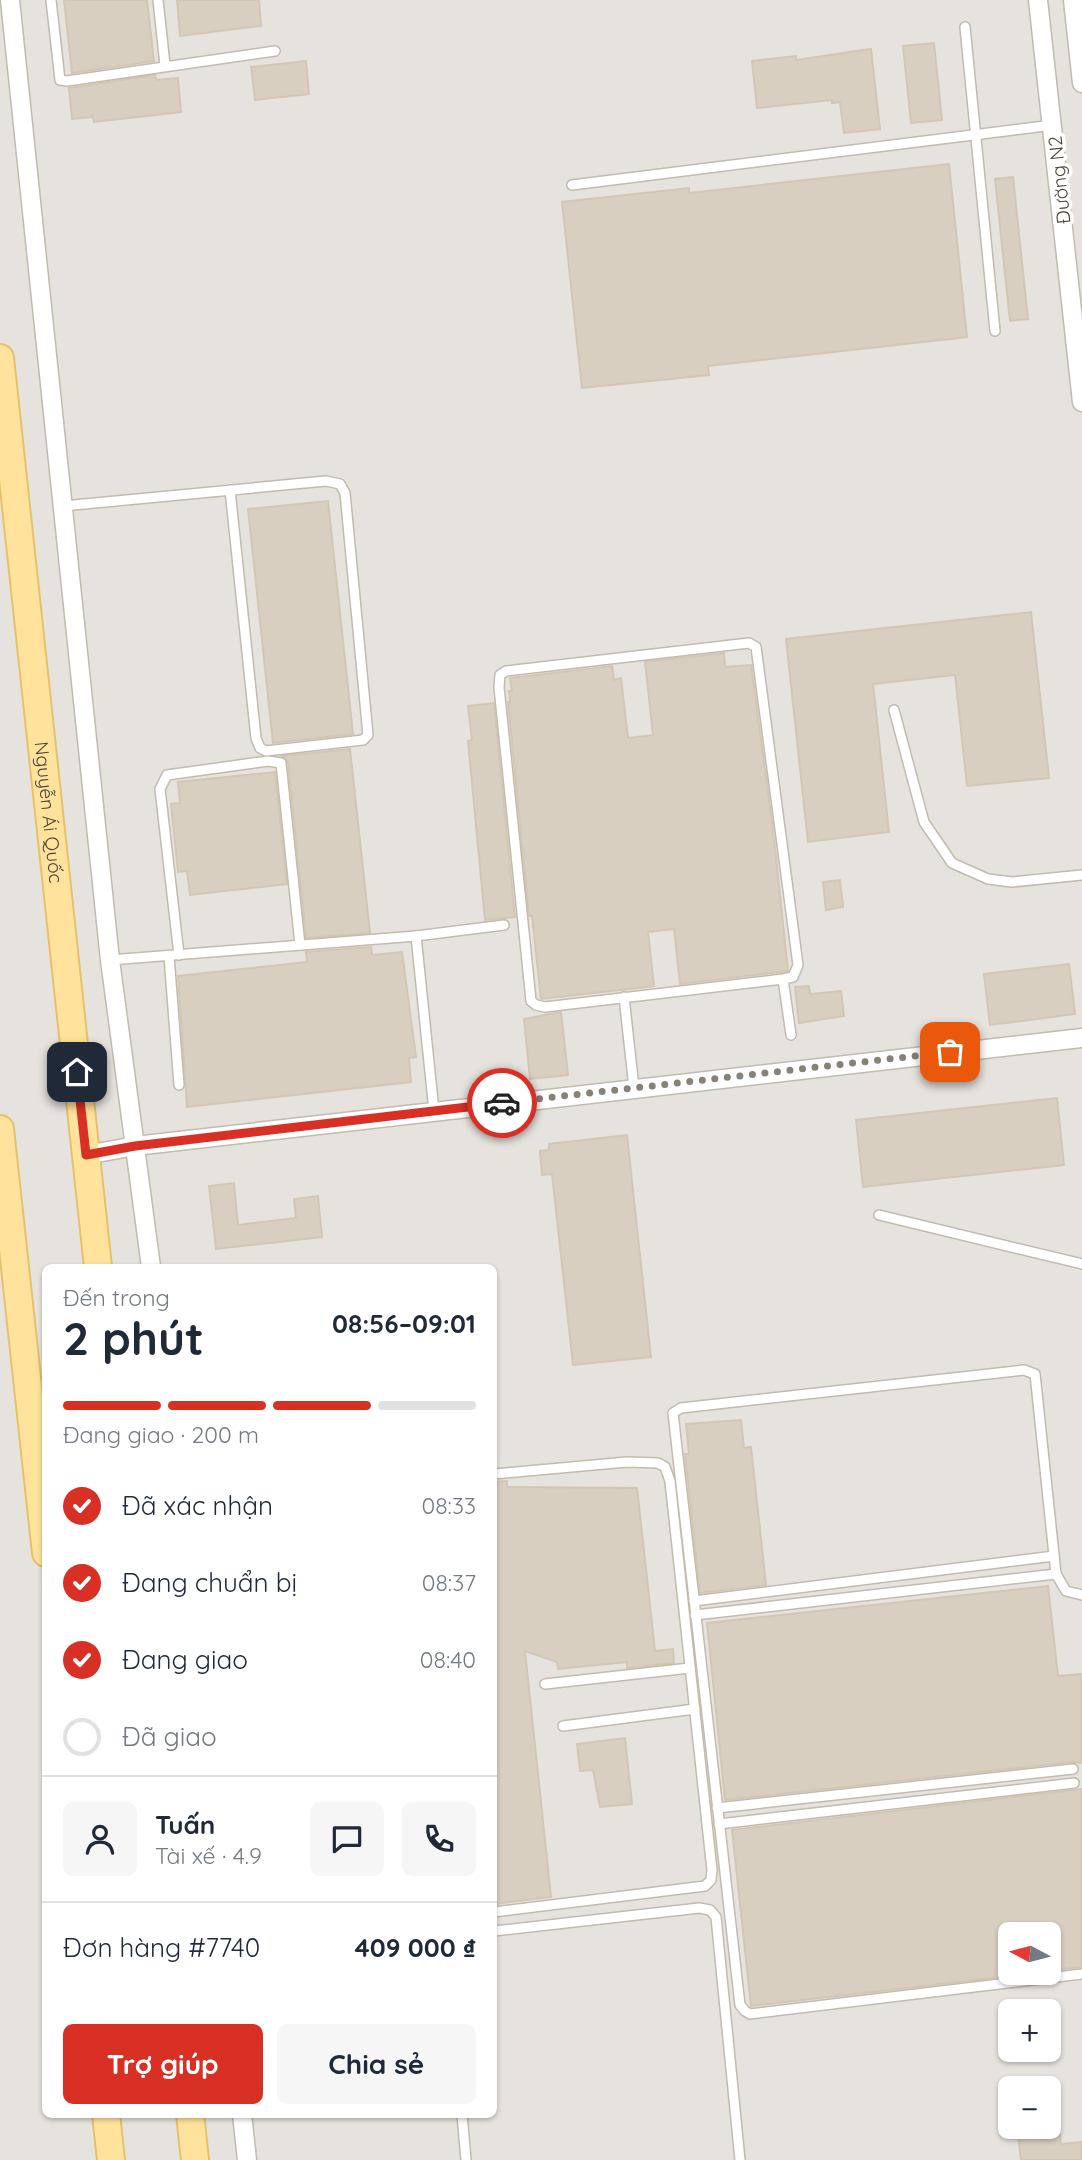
<!DOCTYPE html>
<html lang="vi">
<head>
<meta charset="utf-8">
<style>
	body { margin:0; font-family:Quicksand,sans-serif; background:#f6f6f7; color:#1f2937; height:100vh; display:flex; flex-direction:column; font-size:26px; white-space:nowrap }
	* { box-sizing:border-box; margin:0 }
	p { font-size:23px; color:#747a83 }
	.icon { flex:none; width:38px; height:38px; fill:none; stroke:currentColor; stroke-width:2; stroke-linecap:round; stroke-linejoin:round }
	.map { position:relative; flex:1; overflow:hidden }
	.side { position:absolute; left:42px; top:1264px; width:455px; height:854px; display:flex; flex-direction:column; background:#fff; border-radius:10px; box-shadow:0 2px 5px #0004 }
	.side>* { flex:none }
	.needle { width:46px; rotate:277deg }
	.tools { position:absolute; left:998px; top:1922px; display:grid; gap:14px }
	.tools a { display:grid; place-items:center; width:63px; height:63px; border-radius:10px; background:#fff; box-shadow:0 2px 5px #0004; font-size:35px }
	.pin { position:absolute; display:grid; place-items:center; width:60px; height:60px; color:#fff; margin:-30px; border-radius:14px; box-shadow:0 4px 10px #0006 }
	.courier { position:absolute; display:grid; place-items:center; width:70px; height:70px; margin:-35px; border:5px solid #d93025; border-radius:50%; background:#fff; color:#222; box-shadow:0 2px 9px #0007 }
	.headline em { font-style:normal; font-weight:700 }
	.headline div { display:flex; flex-direction:column-reverse }
	.headline { display:flex; align-items:center; justify-content:space-between; height:119px; padding:0 21px }
	h1 { font-size:46px; font-weight:700; line-height:52px }
	.bar { display:grid; grid-template-columns:repeat(4,1fr); gap:10px 7px; align-content:center; height:84px; padding:0 21px }
	.bar i { height:9px; border-radius:5px; background:#e0e1e3 }
	.bar .active { background:#d93025 }
	.bar p { grid-column:span 4 }
	.line { display:flex; align-items:center; gap:18px; padding:0 21px; border-top:2px solid #e0e1e3 }
	.line div { flex:1 }
	.round { display:grid; place-items:center; flex:none; width:74px; height:74px; border-radius:10px; background:#f6f6f7 }
	ol { padding:0 21px; list-style:none }
	li { display:flex; align-items:center; gap:21px; height:77px }
	li p { margin-inline-start:auto }
	li .icon { padding:7px; border-radius:50%; background:#d93025; color:#fff; stroke-width:4 }
	li:last-child { color:#747a83 }
	li i { width:38px; height:38px; border:4px solid #e0e1e3; border-radius:50% }
	.button { display:flex; gap:14px; margin-top:auto; padding:14px 21px }
	.button a { flex:1; height:80px; border-radius:10px; background:#d93025; color:#fff; font-size:28px; font-weight:700; line-height:80px; text-align:center }
	.button a+a { background:#f6f6f7; color:#1f2937 }
	.map>svg:first-child { display:block }
	.industrial { fill:#e6e2dd; fill-rule:evenodd }
	.building { fill:#d8cfc1; stroke:#d3c7b4; stroke-width:2 }
	.lines { fill:none; stroke-linecap:round; stroke-linejoin:round }
	.service-casing { stroke:#c2bbae; stroke-width:12 }
	.minor-casing { stroke:#c2bbae; stroke-width:21 }
	.primary-casing { stroke:#e6c16a; stroke-width:30 }
	.service { stroke:#fff; stroke-width:9 }
	.minor { stroke:#fff; stroke-width:18 }
	.primary { stroke:#ffe39c; stroke-width:26 }
	.done { stroke:#878178; stroke-width:7; stroke-dasharray:0 12.6 }
	.route { stroke:#d93025; stroke-width:9 }
	.labels { text-anchor:middle; stroke-width:7; stroke-linejoin:round; paint-order:stroke }
	.street-label { font-size:19px; fill:#4b4439; stroke:#fff }
</style>
</head>
<body>
<div class="map">
<svg width="1082" height="2160" viewBox="0 0 1082 2160">
	<rect width="100%" height="100%" fill="#f6f3ec"/>
	<path class="industrial" d="M0,0H1082V2160H0ZM46,1267H494V2114H46ZM1010,1934H1048V1972H1010ZM1010,2011H1048V2049H1010ZM1010,2088H1048V2126H1010Z"/>
	<g class="building">
		<path d="M64,0H147L154,61L72,73Z"/>
		<path d="M177,0H259L261,26L180,36Z"/>
		<path d="M934,43L942,120L911,123L903,46Z"/>
		<path d="M871,49L880,129L844,133L840,102L832,103V100L757,108L752,61L796,56V60Z"/>
		<path d="M306,61L309,94L255,100L251,67Z"/>
		<path d="M155,75L156,80L178,78L181,112L94,122L93,117L72,119L69,88Z"/>
		<path d="M949,164L967,337L708,366L709,375L582,388L562,202L689,188V193Z"/>
		<path d="M1013,177L1028,319L1010,321L995,179Z"/>
		<path d="M328,501L353,734L273,743L248,509Z"/>
		<path d="M1031,612L1049,778L967,786L955,675L873,684L889,832L808,842L786,639Z"/>
		<path d="M724,653L725,667L751,665L773,829L788,971L680,984L674,929L648,932L654,986L541,999L532,916H529L508,702H510L509,691H512L510,678L612,666L614,680L621,678L628,738L653,735L645,662Z"/>
		<path d="M494,703L515,917L485,920L468,741L472,740L468,706Z"/>
		<path d="M350,749L370,933L306,938L288,762L282,756Z"/>
		<path d="M275,772L287,884L190,895L187,871L178,872L171,804L180,803L178,782Z"/>
		<path d="M840,880L843,907L826,910L823,882Z"/>
		<path d="M371,947L372,955L402,952L416,1057L409,1058L411,1082L187,1107L178,976L307,962L306,952Z"/>
		<path d="M1069,964L1075,1014L990,1025L984,974Z"/>
		<path d="M809,986L810,994L841,991L844,1016L799,1023L795,987Z"/>
		<path d="M561,1012L568,1075L530,1079L524,1019Z"/>
		<path d="M1057,1098L1064,1165L863,1187L856,1120Z"/>
		<path d="M627,1135L651,1357L573,1365L552,1174L542,1175L540,1151L549,1150V1144Z"/>
		<path d="M234,1183L238,1225L296,1218L294,1199L318,1196L322,1237L216,1249L209,1186Z"/>
		<path d="M741,1420L744,1448L751,1447L766,1585L700,1593L685,1454H689L686,1424Z"/>
		<path d="M507,1481V1487L637,1488L655,1651L673,1649L674,1663L627,1668V1662L558,1669L557,1662L525,1651L551,1897L494,1904V1482Z"/>
		<path d="M1048,1586L1058,1676L1082,1674V1763L1072,1762L725,1800L707,1623Z"/>
		<path d="M625,1738L632,1804L600,1807L593,1770L580,1771L577,1744Z"/>
		<path d="M1082,1789V1967L1048,1971V1934H1010V1976L751,2006L732,1830Z"/>
		<path d="M1017,2126H1059L1061,2144L1082,2142V2160H1021Z"/>
	</g>
	<g class="lines">
		<defs>
			<g id="service">
				<path d="M51,0L60,80L67,81L275,51"/>
				<path d="M158,0L165,65"/>
				<path d="M965,27L995,331"/>
				<path d="M572,185L1053,125"/>
				<path d="M63,506L326,481L340,484L345,493L368,735L363,740L266,751L260,748L256,738L230,490"/>
				<path d="M894,710L924,822L952,863L988,879L1012,882L1082,875"/>
				<path d="M416,936L434,1111"/>
				<path d="M179,955L160,789L167,775L268,761L281,763L300,945"/>
				<path d="M169,956L179,1085"/>
				<path d="M110,960L416,936L504,925"/>
				<path d="M783,979L793,977L798,965L756,647L749,643L506,671L500,675L499,687L531,1001L536,1005L545,1007L783,979L791,1035"/>
				<path d="M624,997L634,1088"/>
				<path d="M879,1215L1082,1264"/>
				<path d="M494,1474L627,1462L658,1463L665,1467L670,1481L712,1870L711,1880L705,1886L494,1912"/>
				<path d="M1082,1595L1066,1591L1056,1574L1035,1374L1024,1370L681,1408L673,1413L740,2005L745,2011L750,2014L1082,1974"/>
				<path d="M694,1601L1054,1556"/>
				<path d="M695,1615L1056,1574"/>
				<path d="M545,1684L690,1668"/>
				<path d="M563,1726L695,1709"/>
				<path d="M717,1808L1073,1769"/>
				<path d="M719,1824L1074,1783"/>
				<path d="M494,1931L699,1908L710,1910L716,1917L740,2160"/>
				<path d="M462,2114L466,2160"/>
			</g>
			<g id="minor">
				<path d="M10,0L110,960L151,1267"/>
				<path d="M1038,0L1082,402"/>
				<path d="M1073,0L1082,83"/>
				<path d="M86,1155L135,1146L1082,1038"/>
				<path d="M242,2114L247,2160"/>
			</g>
			<g id="primary">
				<path id="s1" d="M0,358L98,1267"/>
				<path d="M0,1129L46,1553"/>
				<path d="M106,2114L111,2160"/>
				<path d="M190,2114L195,2160"/>
			</g>
		</defs>
		<use href="#service" class="service-casing"/>
		<use href="#minor" class="minor-casing"/>
		<use href="#primary" class="primary-casing"/>
		<use href="#service" class="service"/>
		<use href="#minor" class="minor"/>
		<use href="#primary" class="primary"/>
	</g>
	<g class="lines">
		<path class="done" d="M502,1103L950,1052"/>
		<path class="route" d="M77,1072L86,1155L135,1146L502,1103"/>
	</g>
	<g class="labels">
		<g class="street-label">
			<text transform="translate(1059 180) rotate(-96)" y="7">Đường N2</text>
			<text dy="7" stroke="none"><textPath href="#s1" startOffset="457">Nguyễn Ái Quốc</textPath></text>
		</g>
	</g>
</svg>
<div class="tools">
<a><svg class="needle" viewBox="-14 -14 28 28"><path d="M0-13l5 13h-10z" fill="#e53935"/><path d="M0 13l5-13h-10z" fill="#747a83"/></svg></a>
<a>+</a>
<a>−</a>
</div>
<div class="pin" style="left:950px;top:1052px;background:#ea580c"><svg class="icon" aria-label="bag" viewBox="0 0 24 24"><path d="M5 8h14l-1 12H6zM9 8a3 3 0 0 1 6 0"/></svg></div>
<div class="pin" style="left:77px;top:1072px;background:#1f2937"><svg class="icon" aria-label="home" viewBox="0 0 24 24"><path d="M3 11l9-7 9 7M6 9v11h12V9"/></svg></div>
<div class="courier" style="left:502px;top:1103px"><svg class="icon" aria-label="car" viewBox="0 0 24 24"><path d="M5 17H2v-5l4-1 3-4h7l3 4 3 1v5h-3M9 17h6M6 11h13"/><circle cx="7" cy="17" r="2"/><circle cx="17" cy="17" r="2"/></svg></div>
<section class="side">
<div class="headline"><div><h1>2 phút</h1><p>Đến trong</p></div><em>08:56–09:01</em></div>
<div class="bar"><i class="active"></i><i class="active"></i><i class="active"></i><i></i><p>Đang giao · 200 m</p></div>
<ol>
<li><svg class="icon" aria-label="check" viewBox="0 0 24 24"><path d="M5 12l5 5 9-10"/></svg>Đã xác nhận<p>08:33</p></li>
<li><svg class="icon" aria-label="check" viewBox="0 0 24 24"><path d="M5 12l5 5 9-10"/></svg>Đang chuẩn bị<p>08:37</p></li>
<li><svg class="icon" aria-label="check" viewBox="0 0 24 24"><path d="M5 12l5 5 9-10"/></svg>Đang giao<p>08:40</p></li>
<li><i></i>Đã giao</li>
</ol>
<div class="line" style="height:126px"><a class="round"><svg class="icon" aria-label="person" viewBox="0 0 24 24"><circle cx="12" cy="8" r="4"/><path d="M4 21q1-7 8-7t8 7"/></svg></a><div><b>Tuấn</b><p>Tài xế · 4.9</p></div><a class="round"><svg class="icon" aria-label="chat" viewBox="0 0 24 24"><path d="M4 5h16v11H9l-5 4z"/></svg></a><a class="round"><svg class="icon" aria-label="phone" viewBox="0 0 24 24"><path d="M5 4h4l2 5-3 2q2 4 5 5l2-3 5 2v4C11 20 4 13 5 4z"/></svg></a></div>
<div class="line" style="height:91px"><div>Đơn hàng #7740</div><b>409 000 ₫</b></div>
<div class="button"><a>Trợ giúp</a><a>Chia sẻ</a></div>
</section>
</div>
</body>
</html>
